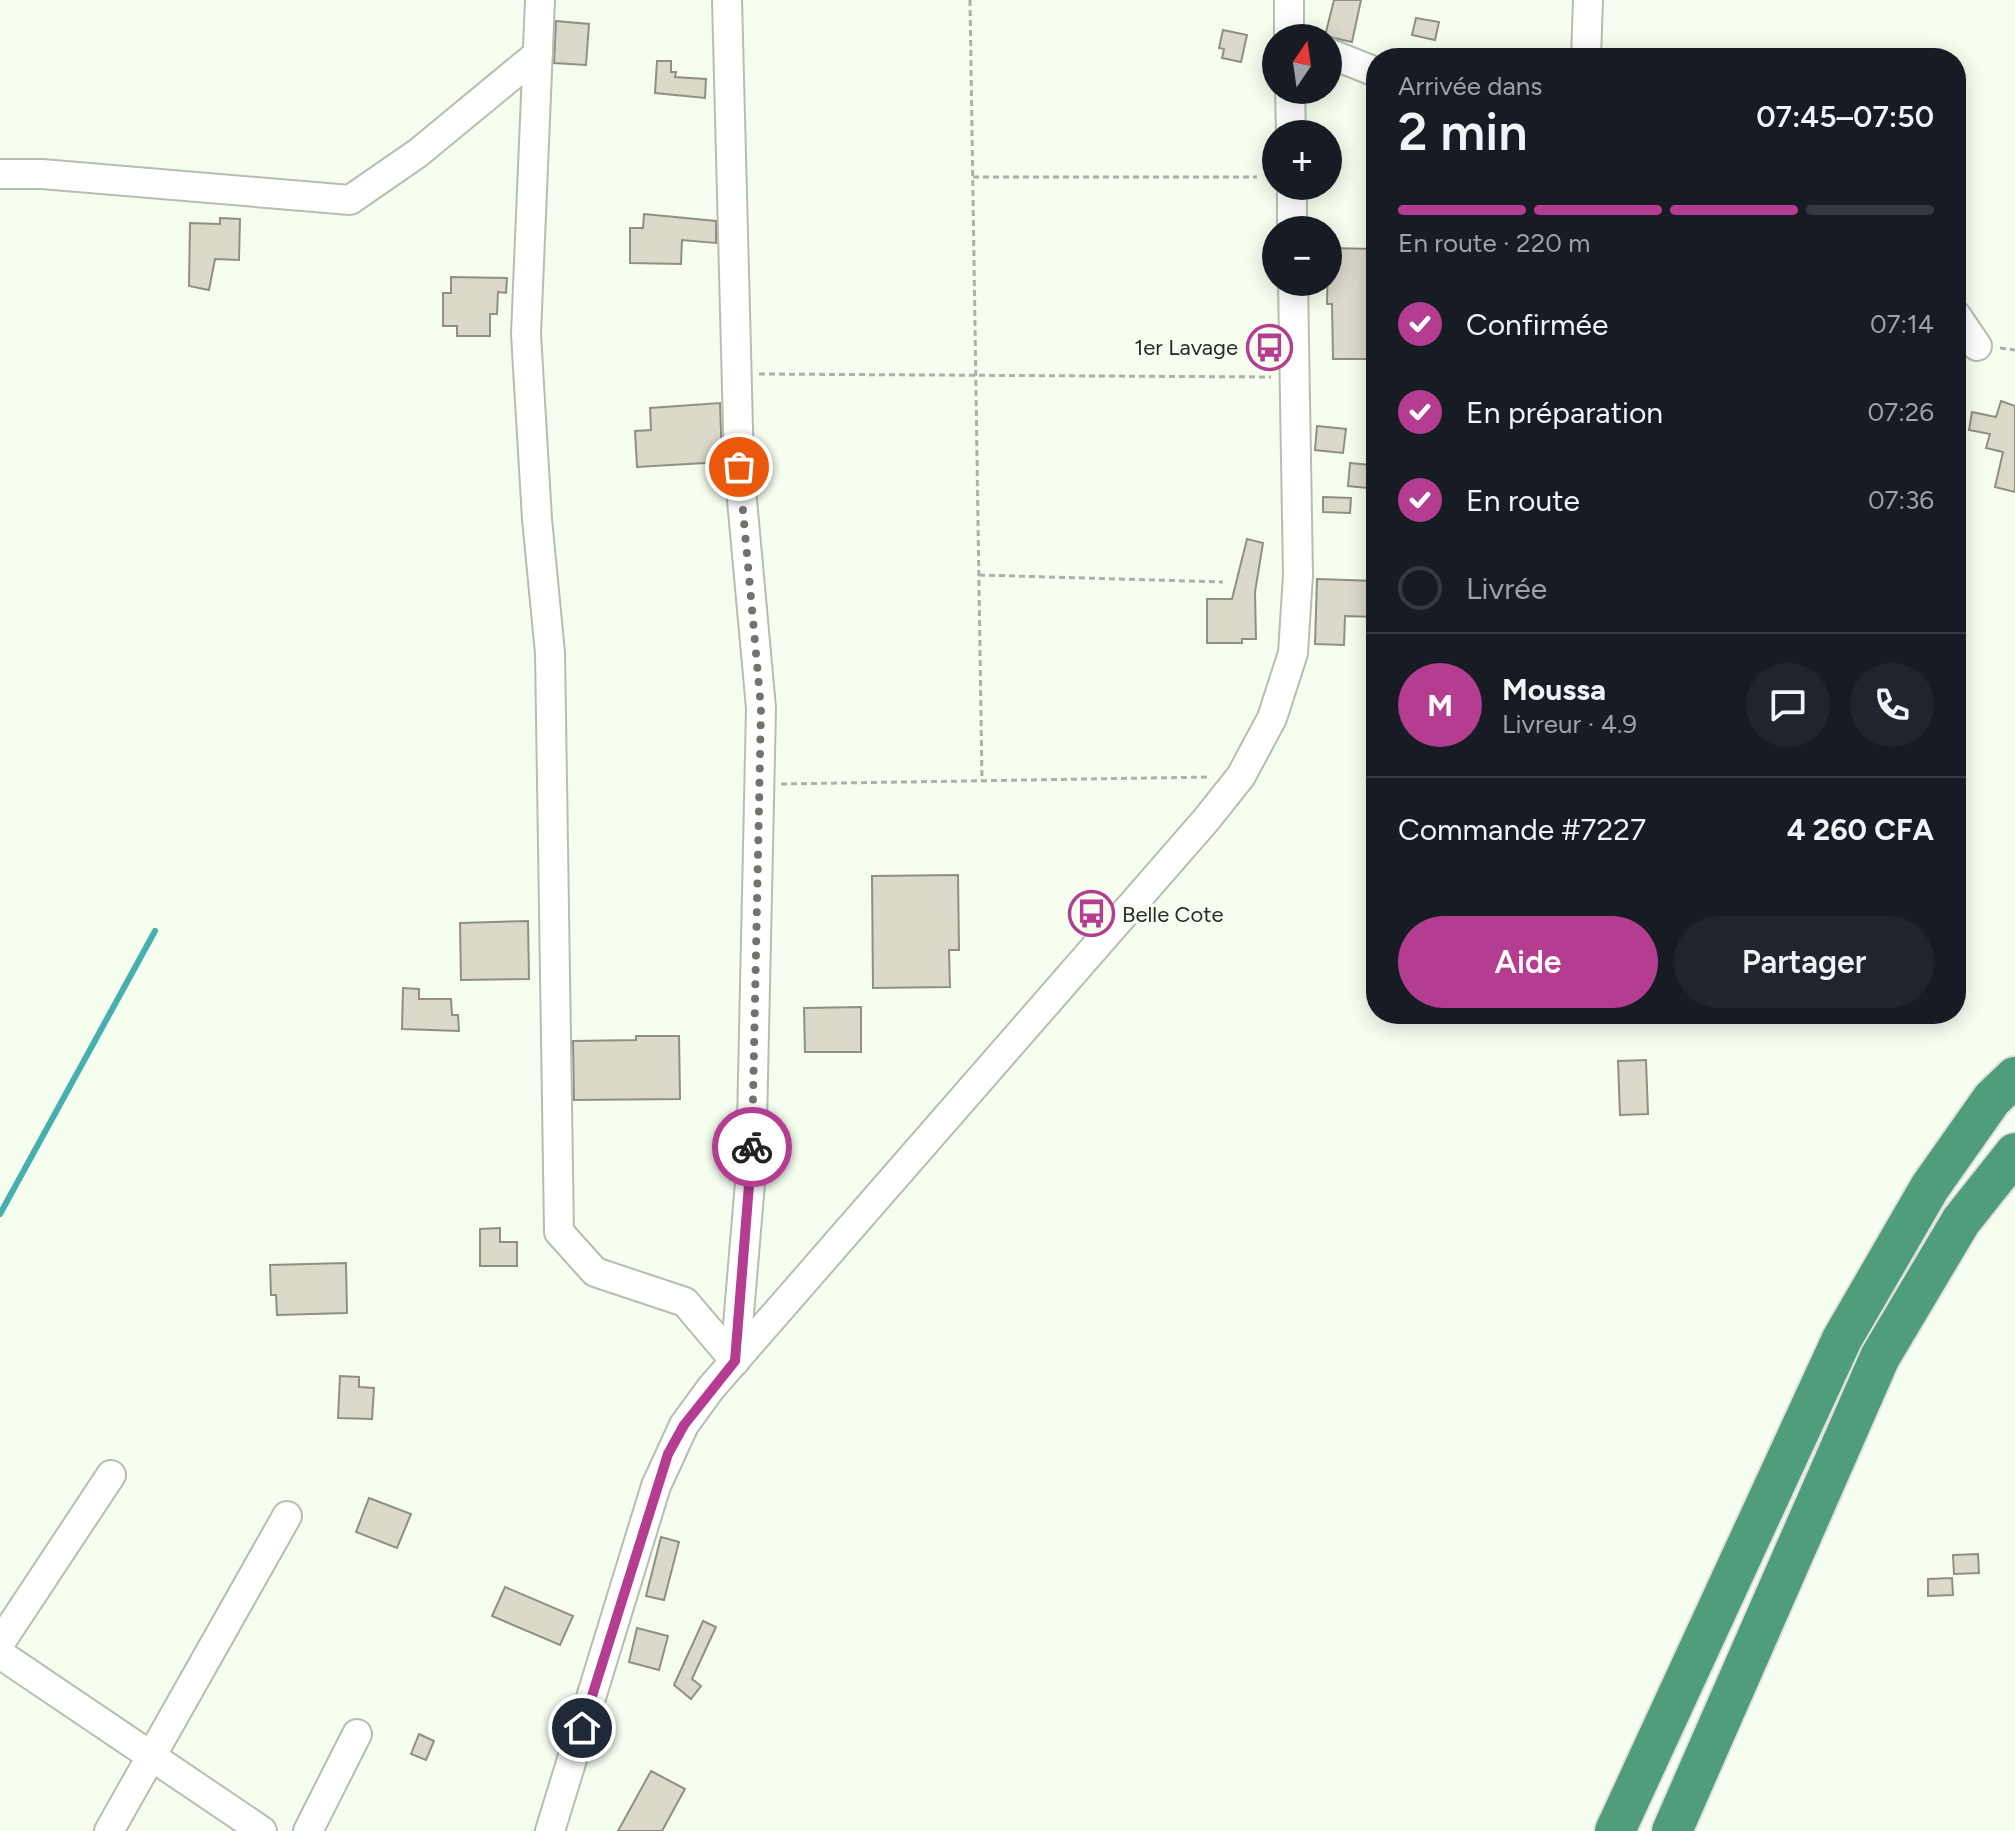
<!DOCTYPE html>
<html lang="fr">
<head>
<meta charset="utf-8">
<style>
	body { margin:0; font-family:Figtree,sans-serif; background:#20242c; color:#f1f3f6; height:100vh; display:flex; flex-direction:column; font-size:30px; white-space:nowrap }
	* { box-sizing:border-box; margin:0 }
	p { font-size:26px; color:#9ea1a6 }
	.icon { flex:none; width:44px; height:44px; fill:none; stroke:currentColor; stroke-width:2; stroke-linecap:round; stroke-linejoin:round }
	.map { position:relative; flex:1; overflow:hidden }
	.drawer { position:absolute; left:1366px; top:48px; width:600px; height:976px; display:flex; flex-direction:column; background:#171b24; border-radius:32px; box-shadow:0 4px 20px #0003 }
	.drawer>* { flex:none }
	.needle { width:52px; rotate:13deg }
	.controls { position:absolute; left:1262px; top:24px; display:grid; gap:16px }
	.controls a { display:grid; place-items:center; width:80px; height:80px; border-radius:50%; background:#171b24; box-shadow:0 4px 20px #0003; font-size:40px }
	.pin { position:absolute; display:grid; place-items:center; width:68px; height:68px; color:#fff; margin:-34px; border:4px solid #fff; border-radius:50%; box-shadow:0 2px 8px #0007 }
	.courier { position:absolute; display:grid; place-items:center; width:80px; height:80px; margin:-40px; border:6px solid #b53d91; border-radius:50%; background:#fff; color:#222; box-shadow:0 2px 10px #0007 }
	.overview em { font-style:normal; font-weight:600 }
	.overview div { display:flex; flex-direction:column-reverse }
	.overview { display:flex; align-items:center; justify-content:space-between; height:136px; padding:0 32px }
	h1 { font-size:52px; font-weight:600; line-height:60px }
	.bar { display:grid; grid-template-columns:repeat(4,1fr); gap:12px 8px; align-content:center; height:96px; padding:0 32px }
	.bar i { height:10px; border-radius:6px; background:#363941 }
	.bar .selected { background:#b53d91 }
	.bar p { grid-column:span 4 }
	.line { display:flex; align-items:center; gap:20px; padding:0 32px; border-top:2px solid #363941 }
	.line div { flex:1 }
	.round { display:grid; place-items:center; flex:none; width:84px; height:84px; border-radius:42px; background:#20242c }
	ol { padding:0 32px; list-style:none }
	li { display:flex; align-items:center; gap:24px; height:88px }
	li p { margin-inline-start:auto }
	li .icon { padding:8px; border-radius:50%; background:#b53d91; color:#fff; stroke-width:4 }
	li:last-child { color:#9ea1a6 }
	li i { width:44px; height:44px; border:4px solid #363941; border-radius:50% }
	.cta { display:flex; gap:16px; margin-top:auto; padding:16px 32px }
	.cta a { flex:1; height:92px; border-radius:48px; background:#b53d91; color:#fff; font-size:32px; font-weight:600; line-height:92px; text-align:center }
	.cta a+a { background:#20242c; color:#f1f3f6 }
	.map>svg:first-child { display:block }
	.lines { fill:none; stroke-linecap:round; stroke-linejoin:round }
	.stream { stroke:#47afad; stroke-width:6 }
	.building { fill:#dbd9ca; stroke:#918f81; stroke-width:2 }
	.minor-casing { stroke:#b6beb0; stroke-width:32 }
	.highway-casing { stroke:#e1e1e0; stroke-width:44 }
	.path { stroke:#abb2a7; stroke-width:3; stroke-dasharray:6 4; stroke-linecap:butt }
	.minor { stroke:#fff; stroke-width:28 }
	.highway { stroke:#4f9d7b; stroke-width:40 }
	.done { stroke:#6f756c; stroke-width:8; stroke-dasharray:0 14.4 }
	.route { stroke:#b53d91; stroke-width:10 }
	.labels { text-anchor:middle; stroke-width:7; stroke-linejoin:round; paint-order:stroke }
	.poi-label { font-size:22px; fill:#272b25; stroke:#f5feef; text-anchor:end }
</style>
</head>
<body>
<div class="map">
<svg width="2015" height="1831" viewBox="0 0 2015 1831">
	<rect width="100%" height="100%" fill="#f5feef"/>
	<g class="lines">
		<path class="stream" d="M0,1214L155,931"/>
	</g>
	<g class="building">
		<path d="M1334,0H1361L1352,42L1325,36Z"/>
		<path d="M1416,18L1439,22L1435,40L1412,35Z"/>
		<path d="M556,21L589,24L586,65L554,63Z"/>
		<path d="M1223,30L1247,35L1241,62L1222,58L1224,49L1219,48Z"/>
		<path d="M657,61H671V72H676L675,77L706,79L705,98L655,93Z"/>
		<path d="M644,214L716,221V243L682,240L681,264L630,263V228H643Z"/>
		<path d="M220,218L240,219L239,260L215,259L209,290L189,286L190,223L220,224Z"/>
		<path d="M1328,248L1376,249V359H1333L1332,304H1327Z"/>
		<path d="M451,277L507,278L506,293L498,292L497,314H490V336H457V326H443V293H451Z"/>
		<path d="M2001,401L2015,406V492L1995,487L2003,452L1986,448L1990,434L1969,430L1972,412L1996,417Z"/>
		<path d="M720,403L722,462L637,467L635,431L651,430L650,408Z"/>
		<path d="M1317,426L1346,429L1343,453L1315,450Z"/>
		<path d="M1350,463L1370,465L1367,488L1348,486Z"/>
		<path d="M1323,497L1351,498L1350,513L1323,512Z"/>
		<path d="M1247,539L1263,543L1255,592L1256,639H1242V643H1207V599H1232Z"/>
		<path d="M1317,579L1376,581V617L1345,616L1344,645L1315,644Z"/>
		<path d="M958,875L959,950H949L950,987L873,988L872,876Z"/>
		<path d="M528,921L529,979L461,980L460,923Z"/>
		<path d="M403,988L419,989V999H451L452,1015H458L459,1031L402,1029Z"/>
		<path d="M861,1007V1052H805L804,1008Z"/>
		<path d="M636,1036H679L680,1099L574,1100L573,1041L636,1040Z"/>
		<path d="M1646,1060L1648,1114L1620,1115L1618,1061Z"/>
		<path d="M500,1228V1242H517V1266H480V1229Z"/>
		<path d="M346,1263L347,1313L277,1315L276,1295H271L270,1265Z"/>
		<path d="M340,1376L359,1377V1387L374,1388L372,1419L338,1418Z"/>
		<path d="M369,1498L411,1514L397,1548L356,1532Z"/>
		<path d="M661,1537L679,1542L664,1600L646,1596Z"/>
		<path d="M1978,1554L1979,1573L1954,1574L1953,1555Z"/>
		<path d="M1952,1578L1953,1595L1928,1596V1579Z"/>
		<path d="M505,1587L573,1616L560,1645L492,1616Z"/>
		<path d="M703,1621L716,1627L692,1679L701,1686L691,1699L674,1685Z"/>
		<path d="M637,1628L668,1636L659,1670L629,1662Z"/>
		<path d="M419,1734L434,1741L426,1760L411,1754Z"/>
		<path d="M651,1771L685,1789L662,1831H618Z"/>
	</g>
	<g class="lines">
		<defs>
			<g id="minor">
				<path d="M540,0L526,334L537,519L550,653L559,1232L595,1272L685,1302L735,1361"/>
				<path d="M727,0L739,467L761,708L751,1171L735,1361"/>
				<path d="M1289,38V0"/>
				<path d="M1328,53L1376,72"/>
				<path d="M1586,58L1588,0"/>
				<path d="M1290,90L1291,134"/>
				<path d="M0,174H42L350,200L418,153L538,54"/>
				<path d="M1292,186V230"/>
				<path d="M1956,315L1977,346"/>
				<path d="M0,1643L111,1475"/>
				<path d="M0,1654L262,1831"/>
				<path d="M109,1831L287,1516"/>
				<path d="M308,1831L357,1734"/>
				<path d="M550,1831L656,1486L684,1425L711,1388L1206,820L1241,776L1272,718L1293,653L1298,575L1293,282"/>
			</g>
			<g id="highway">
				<path d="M1615,1831L1842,1339L1930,1187L1992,1099L2015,1077"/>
				<path d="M1672,1831L1880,1357L1961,1221L2015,1153"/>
			</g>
		</defs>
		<use href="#minor" class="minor-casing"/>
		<use href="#highway" class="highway-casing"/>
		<g class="path">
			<path d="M970,0L982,780"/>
			<path d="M973,177H1257"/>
			<path d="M2000,348L2015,350"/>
			<path d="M759,374L1271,377"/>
			<path d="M979,575L1223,582"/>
			<path d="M781,784L1210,777"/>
		</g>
		<use href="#minor" class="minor"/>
		<use href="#highway" class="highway"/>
	</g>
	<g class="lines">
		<path class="done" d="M739,467L761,708L752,1147"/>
		<path class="route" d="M582,1728L668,1454L684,1425L735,1361L752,1147"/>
	</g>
	<defs>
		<symbol id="bus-ring" viewBox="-11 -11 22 22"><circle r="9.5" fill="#f5feef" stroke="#b53d91" stroke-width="1.5"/><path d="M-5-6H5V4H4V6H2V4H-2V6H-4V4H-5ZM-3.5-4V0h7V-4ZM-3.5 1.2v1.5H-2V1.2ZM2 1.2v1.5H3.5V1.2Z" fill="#b53d91"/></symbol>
	</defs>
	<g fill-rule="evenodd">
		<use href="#bus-ring" x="1244" y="322" width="51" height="51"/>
		<use href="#bus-ring" x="1066" y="888" width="51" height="51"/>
	</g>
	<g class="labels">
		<g class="poi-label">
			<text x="1238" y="355">1er Lavage</text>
			<text x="1122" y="922" text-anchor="start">Belle Cote</text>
		</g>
	</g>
</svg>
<div class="controls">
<a><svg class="needle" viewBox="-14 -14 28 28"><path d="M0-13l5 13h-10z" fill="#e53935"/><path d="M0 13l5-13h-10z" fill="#9ea1a6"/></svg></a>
<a>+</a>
<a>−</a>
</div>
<div class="pin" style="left:739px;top:467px;background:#ea580c"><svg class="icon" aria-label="bag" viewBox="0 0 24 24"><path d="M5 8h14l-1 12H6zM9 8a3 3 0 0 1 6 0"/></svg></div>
<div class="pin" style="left:582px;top:1728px;background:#1f2937"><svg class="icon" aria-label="home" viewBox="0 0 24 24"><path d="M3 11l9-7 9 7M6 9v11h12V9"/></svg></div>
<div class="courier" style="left:752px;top:1147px"><svg class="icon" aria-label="bike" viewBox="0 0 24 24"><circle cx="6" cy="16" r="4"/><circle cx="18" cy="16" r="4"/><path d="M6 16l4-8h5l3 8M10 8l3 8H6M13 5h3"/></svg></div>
<section class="drawer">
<div class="overview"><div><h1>2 min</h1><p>Arrivée dans</p></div><em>07:45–07:50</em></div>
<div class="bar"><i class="selected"></i><i class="selected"></i><i class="selected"></i><i></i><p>En route · 220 m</p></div>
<ol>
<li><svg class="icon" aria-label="check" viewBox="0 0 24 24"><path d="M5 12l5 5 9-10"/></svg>Confirmée<p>07:14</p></li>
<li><svg class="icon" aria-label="check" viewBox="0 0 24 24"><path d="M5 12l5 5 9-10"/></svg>En préparation<p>07:26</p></li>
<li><svg class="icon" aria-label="check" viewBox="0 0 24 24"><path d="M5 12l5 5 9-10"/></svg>En route<p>07:36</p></li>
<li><i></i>Livrée</li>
</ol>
<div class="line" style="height:144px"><b class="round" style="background:#b53d91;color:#fff">M</b><div><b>Moussa</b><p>Livreur · 4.9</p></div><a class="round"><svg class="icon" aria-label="chat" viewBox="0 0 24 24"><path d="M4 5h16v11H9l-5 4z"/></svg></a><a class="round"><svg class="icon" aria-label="phone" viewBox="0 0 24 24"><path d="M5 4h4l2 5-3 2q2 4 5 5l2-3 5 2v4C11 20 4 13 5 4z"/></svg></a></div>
<div class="line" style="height:104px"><div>Commande #7227</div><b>4 260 CFA</b></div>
<div class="cta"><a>Aide</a><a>Partager</a></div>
</section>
</div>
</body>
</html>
